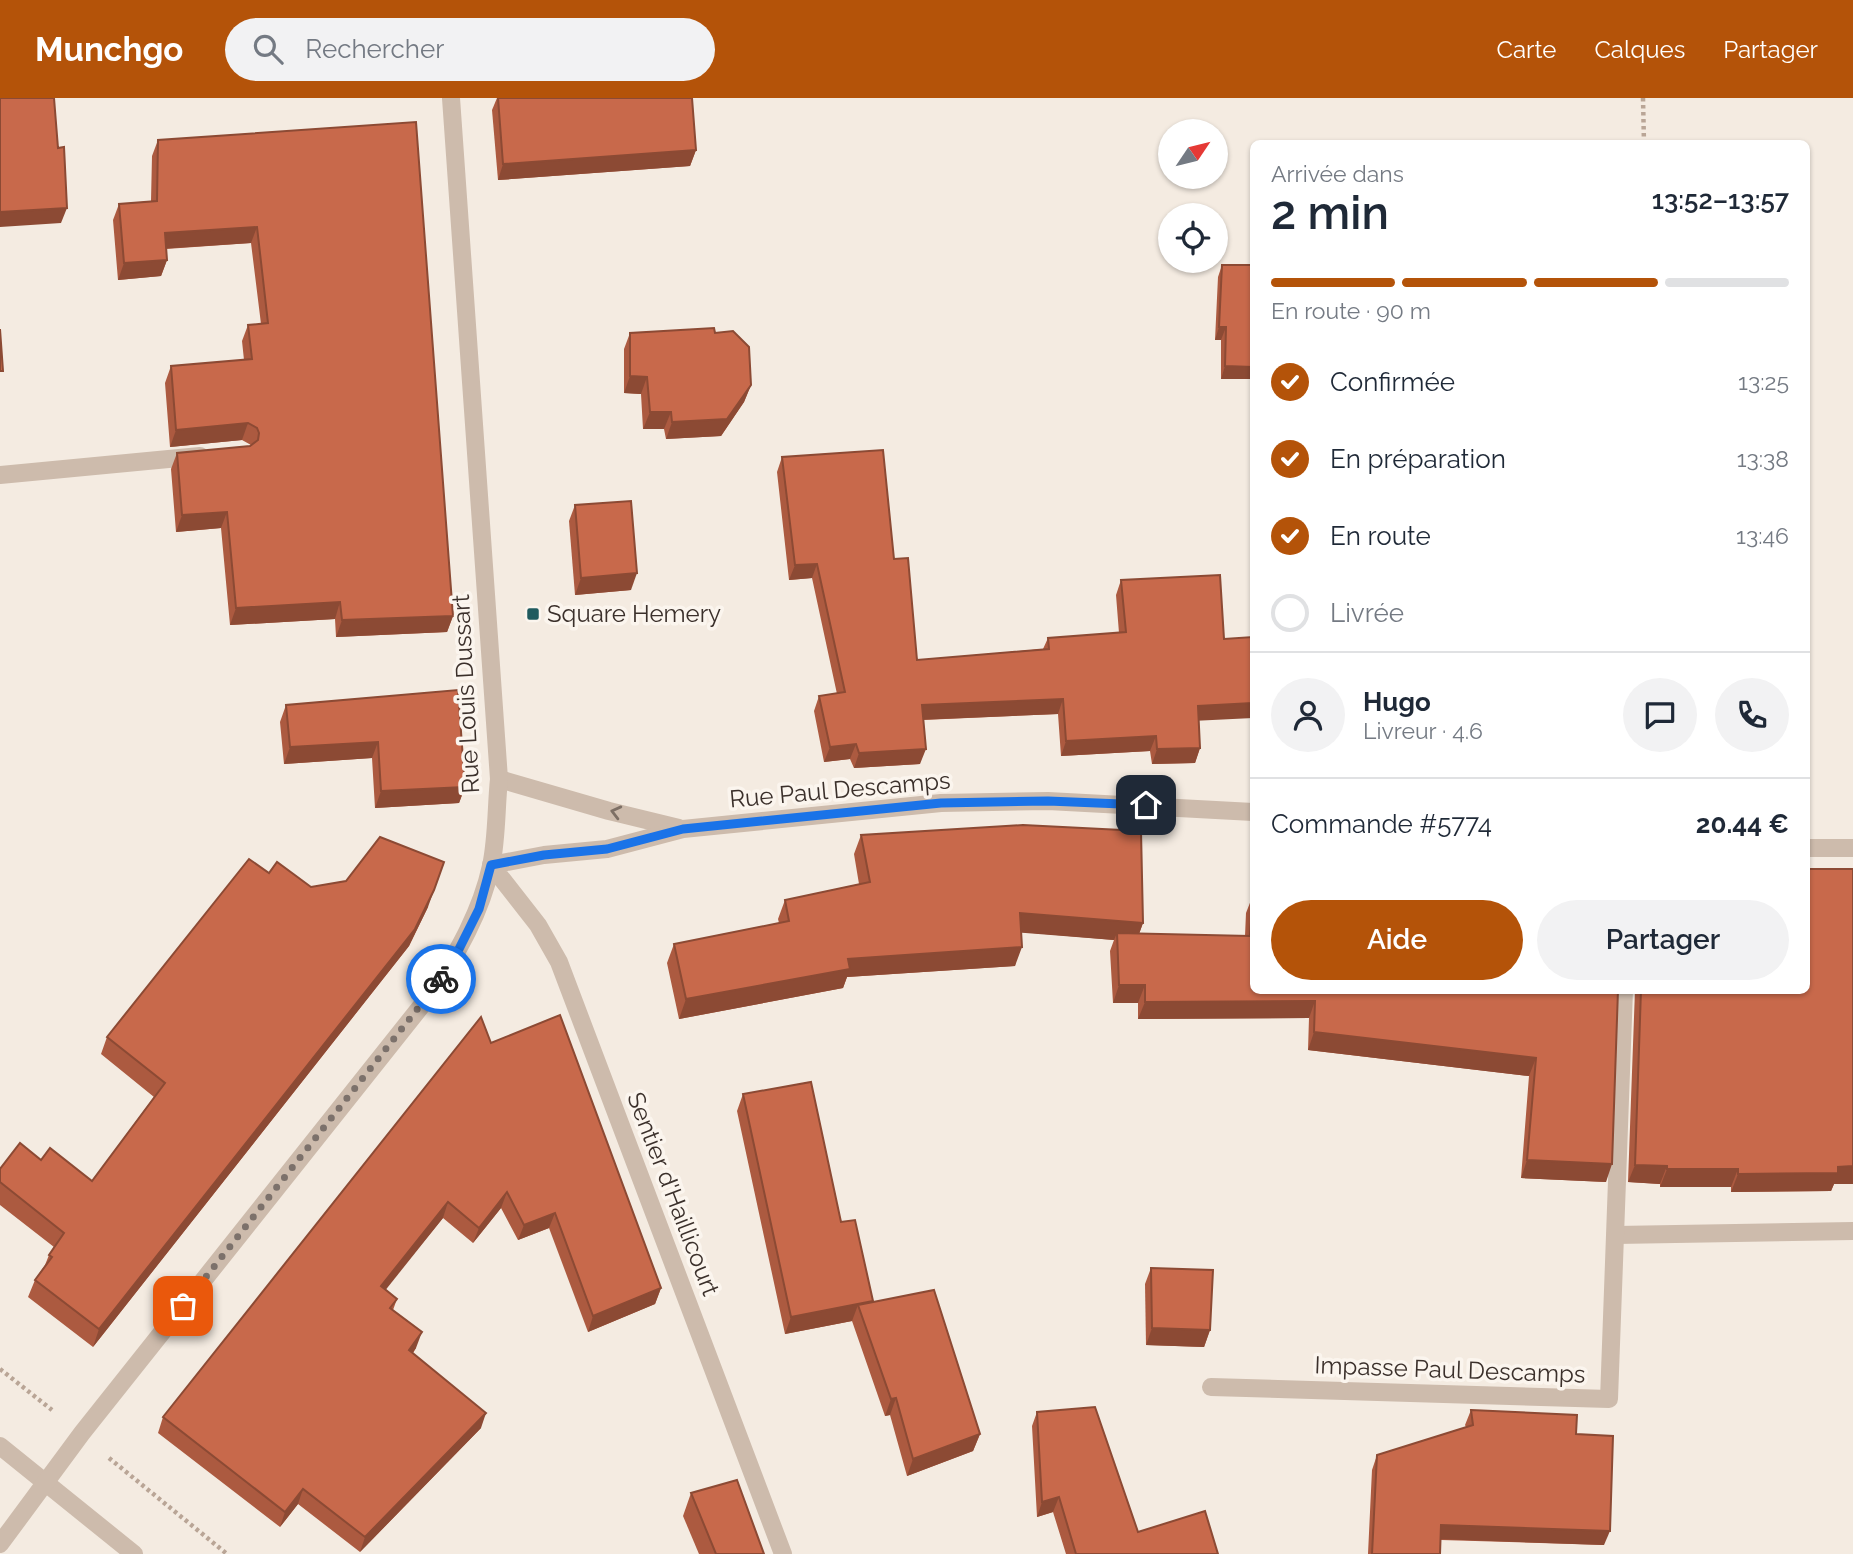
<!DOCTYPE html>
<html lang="fr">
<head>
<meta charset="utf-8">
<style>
	body { margin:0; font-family:Raleway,sans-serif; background:#f2f2f3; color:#1f2937; height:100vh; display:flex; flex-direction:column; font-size:26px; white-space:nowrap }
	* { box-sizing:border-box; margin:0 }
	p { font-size:23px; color:#747a83 }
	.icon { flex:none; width:38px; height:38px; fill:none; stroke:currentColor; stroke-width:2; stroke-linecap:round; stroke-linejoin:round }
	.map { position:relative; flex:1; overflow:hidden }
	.sheet { position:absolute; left:1250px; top:42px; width:560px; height:854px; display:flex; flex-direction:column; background:#fff; border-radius:10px; box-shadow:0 2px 5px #0004 }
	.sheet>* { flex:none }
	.needle { width:46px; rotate:55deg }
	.buttons { position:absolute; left:1158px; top:21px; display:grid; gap:14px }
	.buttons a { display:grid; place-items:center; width:70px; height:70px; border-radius:50%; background:#fff; box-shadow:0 2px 5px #0004; font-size:35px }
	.pin { position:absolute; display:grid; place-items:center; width:60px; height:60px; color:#fff; margin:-30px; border-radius:14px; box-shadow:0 4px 10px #0006 }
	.courier { position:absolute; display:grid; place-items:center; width:70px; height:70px; margin:-35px; border:5px solid #1a73e8; border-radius:50%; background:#fff; color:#222; box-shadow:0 2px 9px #0007 }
	.head em { font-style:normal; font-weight:600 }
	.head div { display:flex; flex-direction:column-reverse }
	.head { display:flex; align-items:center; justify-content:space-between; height:119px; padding:0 21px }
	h1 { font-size:46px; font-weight:600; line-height:52px }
	.bar { display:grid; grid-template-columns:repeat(4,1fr); gap:10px 7px; align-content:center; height:84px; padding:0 21px }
	.bar i { height:9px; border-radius:5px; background:#e0e1e3 }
	.bar .current { background:#b45309 }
	.bar p { grid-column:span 4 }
	.line { display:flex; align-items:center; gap:18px; padding:0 21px; border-top:2px solid #e0e1e3 }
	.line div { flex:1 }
	.round { display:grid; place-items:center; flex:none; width:74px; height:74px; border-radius:37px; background:#f2f2f3 }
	ol { padding:0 21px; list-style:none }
	li { display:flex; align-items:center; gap:21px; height:77px }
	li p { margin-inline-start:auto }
	li .icon { padding:7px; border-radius:50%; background:#b45309; color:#fff; stroke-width:4 }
	li:last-child { color:#747a83 }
	li i { width:38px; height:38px; border:4px solid #e0e1e3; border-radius:50% }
	.action { display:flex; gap:14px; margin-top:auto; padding:14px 21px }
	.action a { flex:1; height:80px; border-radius:42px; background:#b45309; color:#fff; font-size:28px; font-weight:600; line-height:80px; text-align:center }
	.action a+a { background:#f2f2f3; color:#1f2937 }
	header { display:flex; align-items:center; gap:42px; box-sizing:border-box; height:98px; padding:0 35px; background:#b45309; color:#fff }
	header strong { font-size:33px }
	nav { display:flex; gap:38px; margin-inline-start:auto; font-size:24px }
	.search { width:490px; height:63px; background:#f2f2f3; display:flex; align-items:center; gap:18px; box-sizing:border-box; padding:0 24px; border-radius:38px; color:#747a83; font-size:26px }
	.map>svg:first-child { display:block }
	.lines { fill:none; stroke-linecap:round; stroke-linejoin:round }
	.path { stroke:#b9a596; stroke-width:4.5; stroke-dasharray:3.5 3.5; stroke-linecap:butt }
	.service { stroke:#cdbbac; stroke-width:18 }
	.minor { stroke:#cdbbac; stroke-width:18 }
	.tertiary { stroke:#cdbbac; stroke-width:18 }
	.wall { fill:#ac5a40 }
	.shaded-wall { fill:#8c4a34 }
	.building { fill:#c8694b; stroke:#8c4a34; stroke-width:2 }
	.oneway { stroke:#7d6f65 }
	.done { stroke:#7c716b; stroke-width:7; stroke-dasharray:0 12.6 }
	.route { stroke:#1a73e8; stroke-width:9 }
	.poi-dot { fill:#1f5a5e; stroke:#fbf5ee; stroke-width:2.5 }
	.labels { text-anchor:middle; stroke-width:7; stroke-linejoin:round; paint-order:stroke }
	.poi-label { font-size:24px; fill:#3b302b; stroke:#fbf5ee; text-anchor:start }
	.street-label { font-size:24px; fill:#3b302b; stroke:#fbf5ee }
</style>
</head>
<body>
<header>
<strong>Munchgo</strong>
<div class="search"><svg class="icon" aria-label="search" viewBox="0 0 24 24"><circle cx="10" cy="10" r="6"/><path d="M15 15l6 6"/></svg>Rechercher</div>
<nav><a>Carte</a><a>Calques</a><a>Partager</a></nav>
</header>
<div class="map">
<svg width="1853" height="1456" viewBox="0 0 1853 1456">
	<rect width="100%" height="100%" fill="#f4ebe1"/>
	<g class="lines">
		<g class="path">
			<path d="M1643,0L1644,46"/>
			<path d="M0,1271L52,1312"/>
			<path d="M109,1360L227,1456"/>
		</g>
		<g class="service">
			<path d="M0,377L200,358"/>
			<path d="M0,1348L134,1456"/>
		</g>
		<g class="minor">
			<path d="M499,681L609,713L679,730"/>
			<path d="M1806,750H1853"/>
			<path d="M1616,1137L1853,1133"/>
			<path d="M1211,1289L1609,1301L1624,892"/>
			<path d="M783,1456L559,864L538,827L491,767L544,757L607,751L683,731L941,705L1048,703L1253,714"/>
		</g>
		<path class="tertiary" d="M0,1446L82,1335L434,892C458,853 481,814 491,768C497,741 496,710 499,681L451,0"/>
	</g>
	<g class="wall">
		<path d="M497,0H692L696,52L690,68L498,82L492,12Z"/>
		<path d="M416,24L453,518L447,534L336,539L335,521L230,527L221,430L176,434L171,371L177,355L250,348L251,347L242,342L170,349L165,285L171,268L244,262L242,243L248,227L261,226L251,145L166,151L167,162L161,178L118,182L113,122L119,106L151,103L152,58L158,42Z"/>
		<path d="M1222,167H1253V281H1221V242H1215L1218,179Z"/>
		<path d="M630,235H715L751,287L744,304L721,338L666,341L664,331H643L641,296L624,295V251Z"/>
		<path d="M782,359L894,461L917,562L1043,551L1048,540L1119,535L1116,497L1121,482L1199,623L1200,650L1195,665L1152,666L1150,653L1061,658L1058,616L923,622L920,666L854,670L850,661L824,664L814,613L819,598L837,596L812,480L789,482L777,374Z"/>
		<path d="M575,407L631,492L575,497L569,423Z"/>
		<path d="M458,592L465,689L459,705L375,710L372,660L284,666L280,624L286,607Z"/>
		<path d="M861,737L1143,825L1139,836L1245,838L1246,815L1253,797L1618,892L1606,1084L1521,1080L1529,978L1308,952L1309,920L1138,921V905H1113L1110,853L1114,842L1021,834L1015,868L847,879L843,890L679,921L667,865L674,846L779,825L778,821L785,802L859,786L854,756Z"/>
		<path d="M269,775L311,789L428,809L409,848L93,1249L28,1199L35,1182L45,1167L49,1157L54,1149L0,1107V1071L41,1062L92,1083L154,999L101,956L107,939Z"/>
		<path d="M1635,892H1806L1834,1086L1831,1093L1731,1094V1089H1660V1086L1628,1084Z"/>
		<path d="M491,945L661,1190L655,1206L588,1234L549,1130L518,1142L501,1110L473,1145L443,1120L385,1191L397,1201L393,1212L416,1250L413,1255L481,1330L360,1454L298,1406L280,1429L158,1335L163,1319Z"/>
		<path d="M743,996L841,1124L873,1204L980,1336L973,1353L907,1378L890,1317L885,1318L852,1223L785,1236L737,1013Z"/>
		<path d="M1151,1170L1210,1232L1204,1249L1146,1247L1145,1186Z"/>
		<path d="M1471,1312L1576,1336L1604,1447L1441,1442L1440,1456H1368L1372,1372L1377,1357L1466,1329L1465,1327Z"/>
		<path d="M1037,1314L1138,1434L1218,1456H1066L1053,1414L1037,1419L1032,1328Z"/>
		<path d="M691,1395L764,1456H699L683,1418Z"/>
	</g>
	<g class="shaded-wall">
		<path d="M696,52L690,68L498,82L503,66Z"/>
		<path d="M67,110L61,125L0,129V114Z"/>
		<path d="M257,129L251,145L159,151L165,135Z"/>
		<path d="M167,162L161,178L118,182L124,165Z"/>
		<path d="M1219,229H1226L1221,242H1215Z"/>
		<path d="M1225,268L1253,269V281H1221Z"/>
		<path d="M630,278L647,279L641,296L624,295Z"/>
		<path d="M751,287L744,304L721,338L666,341L672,324Z"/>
		<path d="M650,314H671L664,331H643Z"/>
		<path d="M248,325L242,342L170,349L176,332Z"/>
		<path d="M227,414L221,430L176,434L182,417Z"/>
		<path d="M817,466L812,480L789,482L795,467Z"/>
		<path d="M637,475L631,492L575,497L581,480Z"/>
		<path d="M340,504L335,521L230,527L236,510Z"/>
		<path d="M453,518L447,534L336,539L342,522Z"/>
		<path d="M1063,601L1058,616L916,622L922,607Z"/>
		<path d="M1253,605V620L1192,623L1198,608Z"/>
		<path d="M1156,638L1150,653L1061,658L1066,643Z"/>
		<path d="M378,644L372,660L284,666L290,649Z"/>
		<path d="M856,646L850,661L824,664L830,649Z"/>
		<path d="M1200,650L1195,665L1152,666L1157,651Z"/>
		<path d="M926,651L920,666L854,670L859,655Z"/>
		<path d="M465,689L459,705L375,710L381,693Z"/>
		<path d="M434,792L428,809L409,848L93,1249L99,1231Z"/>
		<path d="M1020,815L1143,825L1136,844L1117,835L1114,842L1013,834Z"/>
		<path d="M1022,849L1015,868L847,879L843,890L679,921L686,901L848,861Z"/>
		<path d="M1119,887H1145L1138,905H1113Z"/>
		<path d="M1315,903L1309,920L1138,921L1145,904Z"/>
		<path d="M1314,934L1536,960L1529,978L1308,952Z"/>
		<path d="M1527,1062L1612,1066L1606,1084L1521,1080Z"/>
		<path d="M1635,1067L1667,1068L1660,1086L1628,1084Z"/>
		<path d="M1853,1068V1086H1834L1831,1093L1731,1094L1738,1076Z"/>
		<path d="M1667,1071H1738L1731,1089H1660Z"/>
		<path d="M507,1094L501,1110L473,1145L479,1130Z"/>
		<path d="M448,1104L443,1120L376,1204L381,1188Z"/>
		<path d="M555,1115L549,1130L518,1142L524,1127Z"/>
		<path d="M661,1190L655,1206L588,1234L593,1218Z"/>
		<path d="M873,1203L858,1207L852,1223L785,1236L791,1219Z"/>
		<path d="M1152,1230L1210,1232L1204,1249L1146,1247Z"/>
		<path d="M422,1234L416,1250L404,1267L409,1252Z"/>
		<path d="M896,1300L890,1317L885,1318L891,1301Z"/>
		<path d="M486,1315L481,1330L360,1454L365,1439Z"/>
		<path d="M980,1336L973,1353L907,1378L913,1361Z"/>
		<path d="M303,1391L298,1406L280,1429L285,1414Z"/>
		<path d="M1059,1399L1053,1414L1037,1419L1042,1404Z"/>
		<path d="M1441,1427L1610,1433L1604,1447L1436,1441Z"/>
	</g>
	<g class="building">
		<path d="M0,0H54L58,50L64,49L67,110L0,114Z"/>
		<path d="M498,0H692L696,52L503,66Z"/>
		<path d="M416,24L453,518L342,522L340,504L236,510L227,414L182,417L177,355L250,348L258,342L259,335L257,330L248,325L176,332L171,268L252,261L248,227L268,225L257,129L165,135L167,162L124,165L119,106L157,103L158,42Z"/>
		<path d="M1222,167H1253V269L1225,268L1226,229H1219Z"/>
		<path d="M714,230L715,235L733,233L749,249L751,287L727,321L672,324L671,314H650L647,279L630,278V235Z"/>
		<path d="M0,231L3,273H0Z"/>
		<path d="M883,352L894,461L908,460L917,562L1049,551L1048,540L1126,534L1121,482L1220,477L1224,541L1253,539V605L1198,608L1200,650L1157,651L1156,638L1066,643L1063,601L922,607L926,651L859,655L856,646L830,649L819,598L845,594L817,466L795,467L782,359Z"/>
		<path d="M631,403L637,475L581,480L575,407Z"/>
		<path d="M458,592L465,689L381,693L378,644L290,649L286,607Z"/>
		<path d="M1023,727L1141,733L1143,825L1020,815L1022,849L848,861L850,871L686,901L674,846L789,823L785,802L870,784L861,737Z"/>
		<path d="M380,739L444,764L434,792L415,831L99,1231L35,1182L52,1159L49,1157L64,1135L0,1084V1071L20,1045L41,1062L50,1050L92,1083L165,985L107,939L249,761L269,775L277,764L311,789L346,783Z"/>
		<path d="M1806,771H1853V1068L1838,1069V1075L1738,1076V1071H1667V1068L1635,1067L1641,892H1806Z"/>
		<path d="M1253,797V892H1618L1612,1066L1527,1062L1536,960L1314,934L1315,903L1145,904V887H1119L1117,835L1250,838Z"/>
		<path d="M560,917L661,1190L593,1218L555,1115L524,1127L507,1094L479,1130L448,1104L381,1188L397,1201L390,1210L422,1234L409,1252L486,1315L365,1439L303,1391L285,1414L163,1319L481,919L491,945Z"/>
		<path d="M811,984L841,1124L855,1122L873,1203L791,1219L743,996Z"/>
		<path d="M1151,1170L1213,1172L1210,1232L1152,1230Z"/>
		<path d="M934,1192L980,1336L913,1361L896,1300L891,1301L858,1207Z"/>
		<path d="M1095,1309L1138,1434L1205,1413L1218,1456H1076L1059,1399L1042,1404L1037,1314Z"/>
		<path d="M1471,1312L1577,1317L1576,1336L1613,1338L1610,1433L1441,1427L1440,1456H1372L1377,1357L1473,1327Z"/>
		<path d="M737,1382L764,1456H716L691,1395Z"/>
	</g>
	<defs><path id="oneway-chevron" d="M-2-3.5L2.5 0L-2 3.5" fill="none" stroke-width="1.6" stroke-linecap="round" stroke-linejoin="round" transform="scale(1.75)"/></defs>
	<use class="oneway" href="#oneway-chevron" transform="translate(616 714) rotate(-166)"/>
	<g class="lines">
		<path class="done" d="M183,1208L441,881"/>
		<path class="route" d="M441,881L459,851L479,811L491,767L544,757L607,751L683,731L941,705L1048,703L1146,707"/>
	</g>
	<rect class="poi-dot" x="526" y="509" width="14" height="14" rx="3.5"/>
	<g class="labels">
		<g class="poi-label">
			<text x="547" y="524">Square Hemery</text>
		</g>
		<g class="street-label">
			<text transform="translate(466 596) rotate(-93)" y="8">Rue Louis Dussart</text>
			<text transform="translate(840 692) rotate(-5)" y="8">Rue Paul Descamps</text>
			<text transform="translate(673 1096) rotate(69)" y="8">Sentier d'Haillicourt</text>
			<text transform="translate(1450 1272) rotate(2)" y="8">Impasse Paul Descamps</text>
		</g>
	</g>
</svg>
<div class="buttons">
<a><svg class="needle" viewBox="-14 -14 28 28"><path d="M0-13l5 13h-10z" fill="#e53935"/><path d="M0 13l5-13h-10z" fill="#747a83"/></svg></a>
<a><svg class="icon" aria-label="locate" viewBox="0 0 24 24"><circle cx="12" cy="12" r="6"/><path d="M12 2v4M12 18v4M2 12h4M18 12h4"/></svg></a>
</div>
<div class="pin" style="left:183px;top:1208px;background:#ea580c"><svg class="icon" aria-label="bag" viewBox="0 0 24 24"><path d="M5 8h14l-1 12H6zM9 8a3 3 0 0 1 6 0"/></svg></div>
<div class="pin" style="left:1146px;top:707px;background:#1f2937"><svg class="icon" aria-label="home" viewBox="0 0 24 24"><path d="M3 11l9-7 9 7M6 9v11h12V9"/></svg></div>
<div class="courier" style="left:441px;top:881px"><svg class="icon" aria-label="bike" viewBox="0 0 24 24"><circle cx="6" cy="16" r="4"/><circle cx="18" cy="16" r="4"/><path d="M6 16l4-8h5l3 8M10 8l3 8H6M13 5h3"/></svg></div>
<section class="sheet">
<div class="head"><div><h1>2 min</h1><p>Arrivée dans</p></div><em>13:52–13:57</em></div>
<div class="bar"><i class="current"></i><i class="current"></i><i class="current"></i><i></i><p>En route · 90 m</p></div>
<ol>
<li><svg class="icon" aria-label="check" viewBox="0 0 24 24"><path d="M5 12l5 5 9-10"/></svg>Confirmée<p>13:25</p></li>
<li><svg class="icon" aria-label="check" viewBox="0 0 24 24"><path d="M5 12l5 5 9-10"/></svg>En préparation<p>13:38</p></li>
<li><svg class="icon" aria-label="check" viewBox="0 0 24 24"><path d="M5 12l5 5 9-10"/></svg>En route<p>13:46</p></li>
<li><i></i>Livrée</li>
</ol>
<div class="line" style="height:126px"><a class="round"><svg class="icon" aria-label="person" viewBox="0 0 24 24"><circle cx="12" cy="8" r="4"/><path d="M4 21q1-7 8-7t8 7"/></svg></a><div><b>Hugo</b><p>Livreur · 4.6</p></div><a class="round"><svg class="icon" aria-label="chat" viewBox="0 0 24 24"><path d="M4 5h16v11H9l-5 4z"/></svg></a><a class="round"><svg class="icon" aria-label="phone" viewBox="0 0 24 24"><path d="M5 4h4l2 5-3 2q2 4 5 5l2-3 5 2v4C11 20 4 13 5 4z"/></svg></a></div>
<div class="line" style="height:91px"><div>Commande #5774</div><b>20.44 €</b></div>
<div class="action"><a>Aide</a><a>Partager</a></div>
</section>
</div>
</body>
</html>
